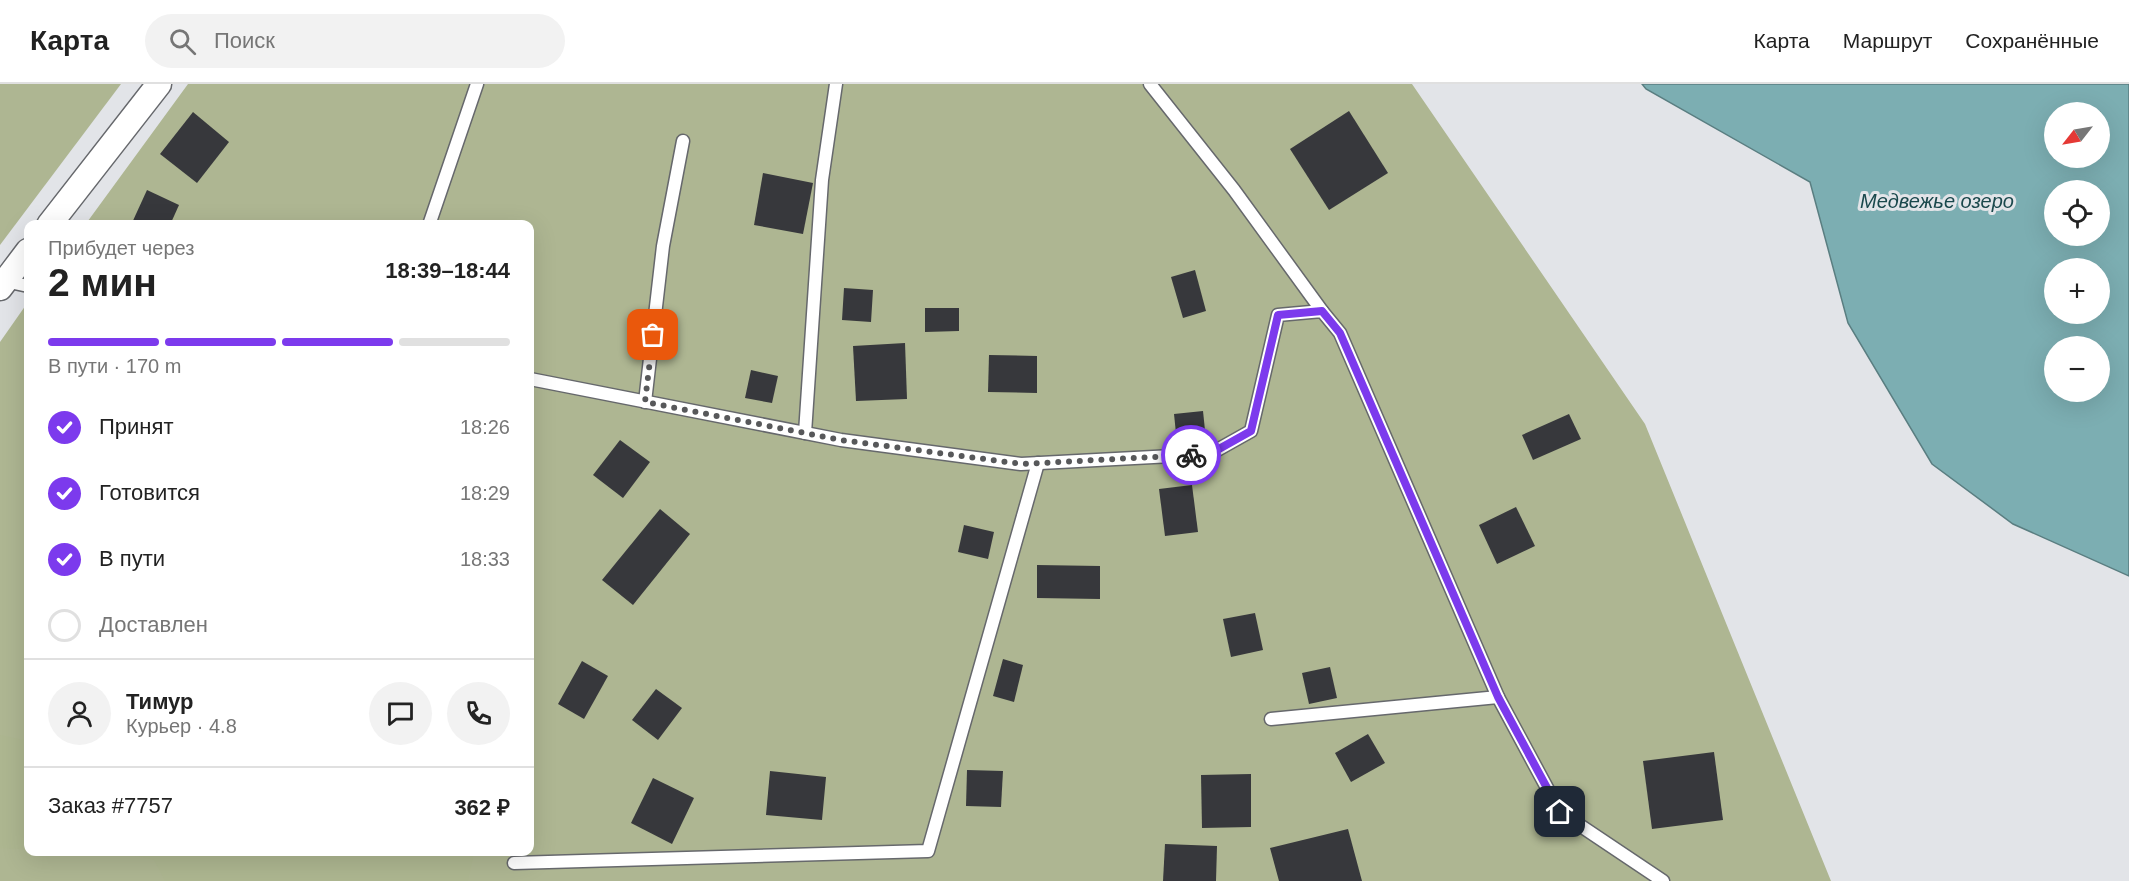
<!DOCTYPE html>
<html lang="ru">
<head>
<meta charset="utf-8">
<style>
	body { margin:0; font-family:Arial,sans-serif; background:#f2f2f2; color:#222; height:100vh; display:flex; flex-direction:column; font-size:22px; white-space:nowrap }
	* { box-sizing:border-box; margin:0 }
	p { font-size:20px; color:#767676 }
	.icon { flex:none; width:33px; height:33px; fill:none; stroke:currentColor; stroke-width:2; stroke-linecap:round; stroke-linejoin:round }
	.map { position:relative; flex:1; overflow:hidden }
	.drawer { position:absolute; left:24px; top:136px; width:510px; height:636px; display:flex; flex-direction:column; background:#fff; border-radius:12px; box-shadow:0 6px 24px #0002 }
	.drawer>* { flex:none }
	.needle { width:39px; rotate:239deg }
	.fabs { position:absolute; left:2044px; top:18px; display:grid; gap:12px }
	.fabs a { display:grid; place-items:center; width:66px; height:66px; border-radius:50%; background:#fff; box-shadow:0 6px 24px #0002; font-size:30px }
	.pin { position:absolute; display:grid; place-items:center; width:51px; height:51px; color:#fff; margin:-26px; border-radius:12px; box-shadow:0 3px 9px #0006 }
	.courier { position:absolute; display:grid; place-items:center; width:60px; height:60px; margin:-30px; border:4px solid #7c3aed; border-radius:50%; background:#fff; color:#222; box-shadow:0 2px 8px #0007 }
	.overview em { font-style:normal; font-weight:600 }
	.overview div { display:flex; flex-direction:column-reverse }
	.overview { display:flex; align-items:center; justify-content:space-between; height:102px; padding:0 24px }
	h1 { font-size:39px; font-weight:600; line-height:45px }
	.bar { display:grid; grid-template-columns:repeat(4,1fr); gap:9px 6px; align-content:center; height:72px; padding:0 24px }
	.bar i { height:8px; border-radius:4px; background:#e0e0e0 }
	.bar .current { background:#7c3aed }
	.bar p { grid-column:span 4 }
	.line { display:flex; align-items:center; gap:15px; padding:0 24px; border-top:2px solid #e0e0e0 }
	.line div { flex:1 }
	.round { display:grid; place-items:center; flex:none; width:63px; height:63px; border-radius:32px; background:#f2f2f2 }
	ol { padding:0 24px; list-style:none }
	li { display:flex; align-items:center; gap:18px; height:66px }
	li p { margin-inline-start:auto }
	li .icon { padding:6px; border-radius:50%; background:#7c3aed; color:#fff; stroke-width:4 }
	li:last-child { color:#767676 }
	li i { width:33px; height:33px; border:3px solid #e0e0e0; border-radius:50% }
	header { display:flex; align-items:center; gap:36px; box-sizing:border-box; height:84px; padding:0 30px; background:#fff; border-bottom:2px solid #e0e0e0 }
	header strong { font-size:28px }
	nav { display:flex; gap:33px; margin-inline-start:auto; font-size:21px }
	.search { width:420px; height:54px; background:#f2f2f2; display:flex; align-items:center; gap:15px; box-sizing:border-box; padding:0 21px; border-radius:33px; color:#767676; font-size:22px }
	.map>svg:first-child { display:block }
	.green { fill:#aeb692 }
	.forest { fill:#adb690 }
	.water { fill:#7caeb2; stroke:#5a7e81; stroke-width:1.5; fill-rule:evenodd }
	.building { fill:#37383c }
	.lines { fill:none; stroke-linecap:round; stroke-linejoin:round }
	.lane-casing { stroke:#66686c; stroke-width:15 }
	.street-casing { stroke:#66686c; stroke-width:27 }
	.lane { stroke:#fff; stroke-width:12 }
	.street { stroke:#fff; stroke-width:24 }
	.done { stroke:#57585a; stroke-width:6; stroke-dasharray:0 10.8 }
	.route { stroke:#7c3aed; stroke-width:8 }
	.labels { text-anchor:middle; stroke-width:6; stroke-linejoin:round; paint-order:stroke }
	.water-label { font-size:20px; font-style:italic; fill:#1a484c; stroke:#e2e4e8 }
</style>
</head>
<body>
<header>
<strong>Карта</strong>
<div class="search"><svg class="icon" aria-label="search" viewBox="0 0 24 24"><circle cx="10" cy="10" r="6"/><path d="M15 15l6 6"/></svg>Поиск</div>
<nav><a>Карта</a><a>Маршрут</a><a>Сохранённые</a></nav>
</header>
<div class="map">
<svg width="2129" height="797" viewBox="0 0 2129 797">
	<rect width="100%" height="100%" fill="#e2e4e8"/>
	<g class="green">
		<path d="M0,0H121L0,161Z"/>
		<path d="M188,0H1412L1645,340L1831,797H0V258L28,218V768H530V141H85Z"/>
	</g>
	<g class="forest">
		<path d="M0,651L28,657V765L0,764Z"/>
		<path d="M82,768H474L468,797H165L154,776L131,771Z"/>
	</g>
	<path class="water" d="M1642,0H2129V492L2013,440L1932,380L1848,239L1810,98L1646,5ZM2055,28H2100V74H2055ZM2055,106H2100V152H2055ZM2055,184H2100V230H2055ZM2055,262H2100V308H2055Z"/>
	<g class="building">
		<path d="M1349,27L1388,89L1329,126L1290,65Z"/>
		<path d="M193,28L229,58L197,99L160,70Z"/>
		<path d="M763,89L813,99L803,150L754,141Z"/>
		<path d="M147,106L179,121L170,141H131Z"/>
		<path d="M1195,186L1206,227L1183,234L1171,193Z"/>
		<path d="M844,204L873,206L871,238L842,236Z"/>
		<path d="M925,224H959V247L925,248Z"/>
		<path d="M905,259L907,315L856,317L853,262Z"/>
		<path d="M989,271L1037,272V309L988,308Z"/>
		<path d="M751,286L778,292L772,319L745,314Z"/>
		<path d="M1203,327L1206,356L1177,359L1174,330Z"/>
		<path d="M1569,330L1581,355L1533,376L1522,351Z"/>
		<path d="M620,356L650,378L623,414L593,391Z"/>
		<path d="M1192,401L1198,448L1165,452L1159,405Z"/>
		<path d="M1516,423L1535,462L1497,480L1479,441Z"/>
		<path d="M660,425L690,450L633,521L602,496Z"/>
		<path d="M964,441L994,448L988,475L958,468Z"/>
		<path d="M1037,481L1100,482V515L1037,514Z"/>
		<path d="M1255,529L1263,566L1231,573L1223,535Z"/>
		<path d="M1003,575L1023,581L1014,618L993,612Z"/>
		<path d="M582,577L608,592L584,635L558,620Z"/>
		<path d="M1330,583L1337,614L1309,620L1302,589Z"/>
		<path d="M656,605L682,624L658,656L632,636Z"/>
		<path d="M1368,650L1385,679L1351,698L1335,669Z"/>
		<path d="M1714,668L1723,736L1652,745L1643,677Z"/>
		<path d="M967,686L1003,687L1001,723L966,722Z"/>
		<path d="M770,687L826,693L822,736L766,731Z"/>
		<path d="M1251,690V743L1202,744L1201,691Z"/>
		<path d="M653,694L694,714L672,760L631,739Z"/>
		<path d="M1348,745L1362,797H1279L1270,764Z"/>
		<path d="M1165,760L1217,762L1216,797H1163Z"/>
	</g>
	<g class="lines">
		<defs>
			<g id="lane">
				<path d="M1150,0L1234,106L1322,227"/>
				<path d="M429,141L477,0"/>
				<path d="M5,197L28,202"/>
				<path d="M530,295L841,356L1021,380L1210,370L1251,347L1278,231L1322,227L1340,249L1498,613L1560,728L1663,797"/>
				<path d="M645,318L663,162L683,57"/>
				<path d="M805,349L822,96L836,0"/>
				<path d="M1271,635L1498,613"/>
				<path d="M514,779L928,767L1038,379"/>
			</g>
			<g id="street">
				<path d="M49,141L159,0"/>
				<path d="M0,204L28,167"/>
			</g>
		</defs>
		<use href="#lane" class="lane-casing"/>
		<use href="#street" class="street-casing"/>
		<use href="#lane" class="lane"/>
		<use href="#street" class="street"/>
	</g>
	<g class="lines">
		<path class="done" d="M653,251L645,318L841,356L1022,380L1191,371"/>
		<path class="route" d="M1191,371L1210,370L1251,347L1278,231L1322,227L1340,249L1498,613L1560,728"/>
	</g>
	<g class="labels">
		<g class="water-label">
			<text x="1937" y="124">Медвежье озеро</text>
		</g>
	</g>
</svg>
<div class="fabs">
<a><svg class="needle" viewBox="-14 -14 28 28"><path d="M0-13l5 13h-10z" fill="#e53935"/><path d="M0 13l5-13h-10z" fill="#767676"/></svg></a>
<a><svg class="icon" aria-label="locate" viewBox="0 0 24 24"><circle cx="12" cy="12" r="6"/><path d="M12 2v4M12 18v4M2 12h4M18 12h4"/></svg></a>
<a>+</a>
<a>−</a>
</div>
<div class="pin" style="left:653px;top:251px;background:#ea580c"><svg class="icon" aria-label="bag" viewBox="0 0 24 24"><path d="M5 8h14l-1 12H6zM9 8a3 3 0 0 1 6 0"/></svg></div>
<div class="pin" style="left:1560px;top:728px;background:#1f2937"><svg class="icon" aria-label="home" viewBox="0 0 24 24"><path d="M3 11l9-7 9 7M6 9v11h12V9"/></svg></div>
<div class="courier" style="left:1191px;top:371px"><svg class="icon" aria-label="bike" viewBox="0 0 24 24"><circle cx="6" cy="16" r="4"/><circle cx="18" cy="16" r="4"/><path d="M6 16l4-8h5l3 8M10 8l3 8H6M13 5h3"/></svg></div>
<section class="drawer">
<div class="overview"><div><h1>2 мин</h1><p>Прибудет через</p></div><em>18:39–18:44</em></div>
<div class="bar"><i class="current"></i><i class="current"></i><i class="current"></i><i></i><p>В пути · 170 m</p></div>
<ol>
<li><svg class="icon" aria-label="check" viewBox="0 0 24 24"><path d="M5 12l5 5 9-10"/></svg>Принят<p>18:26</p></li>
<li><svg class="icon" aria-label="check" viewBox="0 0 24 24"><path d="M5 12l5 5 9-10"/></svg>Готовится<p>18:29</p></li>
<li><svg class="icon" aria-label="check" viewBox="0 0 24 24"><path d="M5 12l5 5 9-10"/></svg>В пути<p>18:33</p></li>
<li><i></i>Доставлен</li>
</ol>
<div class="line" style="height:108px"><a class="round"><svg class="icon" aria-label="person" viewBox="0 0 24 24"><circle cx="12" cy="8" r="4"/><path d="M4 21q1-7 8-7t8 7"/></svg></a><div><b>Тимур</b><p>Курьер · 4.8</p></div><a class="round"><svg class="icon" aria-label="chat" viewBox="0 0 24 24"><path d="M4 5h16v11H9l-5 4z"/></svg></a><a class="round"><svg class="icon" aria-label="phone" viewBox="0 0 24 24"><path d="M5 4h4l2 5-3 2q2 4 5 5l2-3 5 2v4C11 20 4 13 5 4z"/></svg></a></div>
<div class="line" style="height:78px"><div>Заказ #7757</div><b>362 ₽</b></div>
</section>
</div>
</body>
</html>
